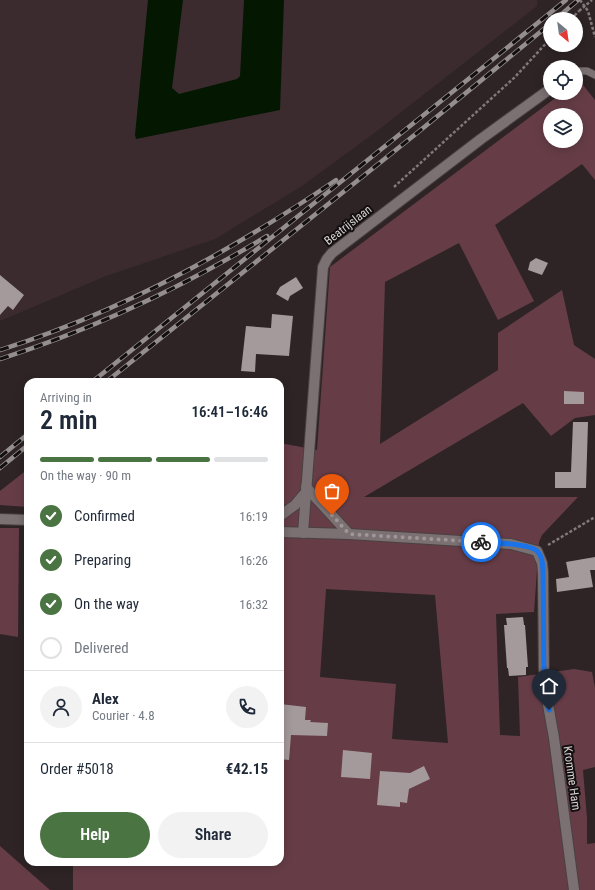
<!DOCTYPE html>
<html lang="en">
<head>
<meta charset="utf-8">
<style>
	body { margin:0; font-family:"Roboto Condensed",sans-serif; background:#f2f2f3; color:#1f2937; height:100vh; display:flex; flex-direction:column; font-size:15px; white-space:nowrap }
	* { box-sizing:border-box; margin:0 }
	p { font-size:13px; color:#747a83 }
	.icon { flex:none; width:22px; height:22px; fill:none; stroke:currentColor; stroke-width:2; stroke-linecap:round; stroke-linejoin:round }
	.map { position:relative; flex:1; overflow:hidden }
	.panel { position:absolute; left:24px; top:378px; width:260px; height:488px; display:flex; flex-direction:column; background:#fff; border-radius:12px; box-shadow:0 2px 10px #0003 }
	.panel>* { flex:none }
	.needle { width:26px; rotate:151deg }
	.buttons { position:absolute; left:543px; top:12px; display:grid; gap:8px }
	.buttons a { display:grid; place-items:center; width:40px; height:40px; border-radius:50%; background:#fff; box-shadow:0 2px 10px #0003; font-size:20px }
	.pin { position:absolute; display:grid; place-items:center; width:34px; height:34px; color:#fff; margin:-41px -17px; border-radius:50% 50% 50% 0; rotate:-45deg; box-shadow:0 0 4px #0007 }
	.pin .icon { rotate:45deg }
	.courier { position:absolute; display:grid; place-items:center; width:40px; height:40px; margin:-20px; border:3px solid #1a73e8; border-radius:50%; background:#fff; color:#222; box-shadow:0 1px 5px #0007 }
	.overview em { font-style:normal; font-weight:600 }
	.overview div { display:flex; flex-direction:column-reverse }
	.overview { display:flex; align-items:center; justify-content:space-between; height:68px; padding:0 16px }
	h1 { font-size:26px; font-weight:600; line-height:30px }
	.bar { display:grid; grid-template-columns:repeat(4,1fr); gap:6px 4px; align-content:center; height:48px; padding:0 16px }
	.bar i { height:5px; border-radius:3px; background:#e0e1e3 }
	.bar .current { background:#4b7443 }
	.bar p { grid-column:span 4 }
	.line { display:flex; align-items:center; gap:10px; padding:0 16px; border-top:1px solid #e0e1e3 }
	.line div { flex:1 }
	.round { display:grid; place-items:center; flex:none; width:42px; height:42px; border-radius:21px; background:#f2f2f3 }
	ol { padding:0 16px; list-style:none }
	li { display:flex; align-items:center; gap:12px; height:44px }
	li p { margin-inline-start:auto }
	li .icon { padding:4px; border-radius:50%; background:#4b7443; color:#fff; stroke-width:4 }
	li:last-child { color:#747a83 }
	li i { width:22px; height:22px; border:2px solid #e0e1e3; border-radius:50% }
	.cta { display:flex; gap:8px; margin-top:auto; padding:8px 16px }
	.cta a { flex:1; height:46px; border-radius:24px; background:#4b7443; color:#fff; font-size:16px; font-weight:600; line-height:46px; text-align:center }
	.cta a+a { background:#f2f2f3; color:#1f2937 }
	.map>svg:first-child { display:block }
	.built { fill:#3b2b2f }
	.green { fill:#663d47; fill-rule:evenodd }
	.water { fill:#041700 }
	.building { fill:#a4999b }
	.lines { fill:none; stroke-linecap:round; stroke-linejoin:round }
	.service-casing { stroke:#494142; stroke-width:8 }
	.minor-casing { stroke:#494142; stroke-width:12 }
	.path { stroke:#80787a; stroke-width:2.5; stroke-dasharray:3 2; stroke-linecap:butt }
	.service { stroke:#7b7072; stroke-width:7 }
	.minor { stroke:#7b7072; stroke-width:10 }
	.rail-casing { stroke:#958e8f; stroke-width:4.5 }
	.rail { stroke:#130f10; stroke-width:3; stroke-dasharray:9; stroke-linecap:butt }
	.path-bridge { stroke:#80787a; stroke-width:2.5; stroke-dasharray:3 2; stroke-linecap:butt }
	.done { stroke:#9e9698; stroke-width:4; stroke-dasharray:0 7.2 }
	.route { stroke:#1a73e8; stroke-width:5 }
	.labels { text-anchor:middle; stroke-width:4; stroke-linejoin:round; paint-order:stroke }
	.street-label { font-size:12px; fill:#dad4d5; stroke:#130f10 }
</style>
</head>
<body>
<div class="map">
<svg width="595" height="890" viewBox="0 0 595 890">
	<rect width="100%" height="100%" fill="#2e2426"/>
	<path class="built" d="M0,0H537V6L381,128L302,186L215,239L106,276L0,321Z"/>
	<g class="green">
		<path d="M579,80L595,100V180L582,164L495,225L534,301L498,320L459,243L385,282L380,444L498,370V333L562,290L574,345L595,359V415L575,418L551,436L523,403L364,497H578L542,535L539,542L534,612L496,614L500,735L520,736L518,677L574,669L592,672L595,688V767L583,770L587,818V844L595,843V890H73V862H280V443L317,450L330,267L562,93H576V82ZM550,115H576V141H550ZM326,589L435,595L448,743L392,739L396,684L320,677Z"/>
		<path d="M28,469V507L0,505V491Z"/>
		<path d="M0,528H19L18,637L0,634Z"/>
		<path d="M0,846L50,890H0Z"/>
	</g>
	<path class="water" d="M148,0H183L172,88L179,94L237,79L240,76L244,0H284L280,110L136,139L135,135Z"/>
	<g class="building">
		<path d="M536,258L548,263L542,275L528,270L530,262Z"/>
		<path d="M0,275L24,295L13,310L8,306L0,315Z"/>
		<path d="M296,277L303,288L290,296L288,301L276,294L280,287Z"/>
		<path d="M272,314L293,316L289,356L256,354L255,372L241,371L246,326L271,328Z"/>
		<path d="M564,391L584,392V404H564Z"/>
		<path d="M573,422H588L586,488H555V472H571Z"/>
		<path d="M595,557V570H590L593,587L557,592L556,579L569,577L566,562Z"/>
		<path d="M523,617L524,625H525L528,667H526V675L509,676L508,668H507L504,625H507L506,618Z"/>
		<path d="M280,704L306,707L305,720H311L310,722L328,723L327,736L291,735L289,760L280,759Z"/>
		<path d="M343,750L372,753L370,779L341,777Z"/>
		<path d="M424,766L430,779L409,789L407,803L400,802V807L377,805L380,771L410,773Z"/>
	</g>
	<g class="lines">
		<defs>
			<path id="service" d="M576,71H587L595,75"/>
			<g id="minor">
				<path d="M306,487L349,534"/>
				<path d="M280,516L295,505L306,492"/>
				<path d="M0,519L28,520"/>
				<path d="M280,532L349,534L511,544L537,551L542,563L543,572L544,682L554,738L574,890"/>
				<path d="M303,533L323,267L327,259L332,253L481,139L550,89"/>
			</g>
		</defs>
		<use href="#service" class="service-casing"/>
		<use href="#minor" class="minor-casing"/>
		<g class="path">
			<path d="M580,0L588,11L595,37"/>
			<path d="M571,19L579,11"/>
			<path d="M394,187L515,77L550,39"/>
			<path d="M548,545L595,517"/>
		</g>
		<use href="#service" class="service"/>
		<use href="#minor" class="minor"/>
		<defs>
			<g id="rail">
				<path d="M556,19L578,0"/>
				<path d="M0,350C121,312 232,251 336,180"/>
				<path d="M0,359C94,329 183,287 267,236"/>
				<path d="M92,382L487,64L566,0"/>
				<path d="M106,382L417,133L550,24"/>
				<path d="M0,457L28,434"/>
				<path d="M0,468L28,445"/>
			</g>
		</defs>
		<use href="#rail" class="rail-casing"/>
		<use href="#rail" class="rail"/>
		<path class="path-bridge" d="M579,11L592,0"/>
	</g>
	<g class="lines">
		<path class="done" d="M332,515L349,534L481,542"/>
		<path class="route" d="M481,542C493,543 529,543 537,551C543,556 543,566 543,572L544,682L549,710"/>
	</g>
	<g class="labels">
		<g class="street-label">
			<text transform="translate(348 225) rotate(-38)" y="4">Beatrijslaan</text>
			<text transform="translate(572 778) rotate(82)" y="4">Kromme Ham</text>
		</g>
	</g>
</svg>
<div class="buttons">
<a><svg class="needle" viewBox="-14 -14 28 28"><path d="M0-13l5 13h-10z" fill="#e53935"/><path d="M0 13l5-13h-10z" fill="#747a83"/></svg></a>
<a><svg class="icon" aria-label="locate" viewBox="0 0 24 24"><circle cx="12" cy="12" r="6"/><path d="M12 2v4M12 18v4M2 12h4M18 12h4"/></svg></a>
<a><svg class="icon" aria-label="layers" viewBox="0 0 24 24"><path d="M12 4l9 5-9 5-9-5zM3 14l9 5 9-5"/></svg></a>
</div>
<div class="pin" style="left:332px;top:515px;background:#ea580c"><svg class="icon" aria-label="bag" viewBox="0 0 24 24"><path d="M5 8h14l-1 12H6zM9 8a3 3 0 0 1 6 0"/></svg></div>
<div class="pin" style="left:549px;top:710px;background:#1f2937"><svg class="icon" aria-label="home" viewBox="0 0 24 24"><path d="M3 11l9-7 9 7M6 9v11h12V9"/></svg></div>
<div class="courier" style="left:481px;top:542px"><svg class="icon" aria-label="bike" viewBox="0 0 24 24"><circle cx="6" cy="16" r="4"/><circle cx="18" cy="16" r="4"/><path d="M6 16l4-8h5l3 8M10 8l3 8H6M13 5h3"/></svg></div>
<section class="panel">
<div class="overview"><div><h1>2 min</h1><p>Arriving in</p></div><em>16:41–16:46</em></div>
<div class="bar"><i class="current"></i><i class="current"></i><i class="current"></i><i></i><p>On the way · 90 m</p></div>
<ol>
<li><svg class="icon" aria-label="check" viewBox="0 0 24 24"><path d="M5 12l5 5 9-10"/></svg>Confirmed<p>16:19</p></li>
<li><svg class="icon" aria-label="check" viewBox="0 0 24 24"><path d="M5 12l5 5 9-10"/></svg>Preparing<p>16:26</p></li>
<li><svg class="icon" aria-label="check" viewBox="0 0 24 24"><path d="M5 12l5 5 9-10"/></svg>On the way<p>16:32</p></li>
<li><i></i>Delivered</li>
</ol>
<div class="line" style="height:72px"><a class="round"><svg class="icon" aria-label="person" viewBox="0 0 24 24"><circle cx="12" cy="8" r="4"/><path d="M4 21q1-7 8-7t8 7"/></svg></a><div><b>Alex</b><p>Courier · 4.8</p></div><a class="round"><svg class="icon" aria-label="phone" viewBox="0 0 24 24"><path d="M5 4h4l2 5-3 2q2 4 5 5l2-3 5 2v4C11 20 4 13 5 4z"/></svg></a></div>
<div class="line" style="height:52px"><div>Order #5018</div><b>€42.15</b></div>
<div class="cta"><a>Help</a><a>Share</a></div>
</section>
</div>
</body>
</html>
